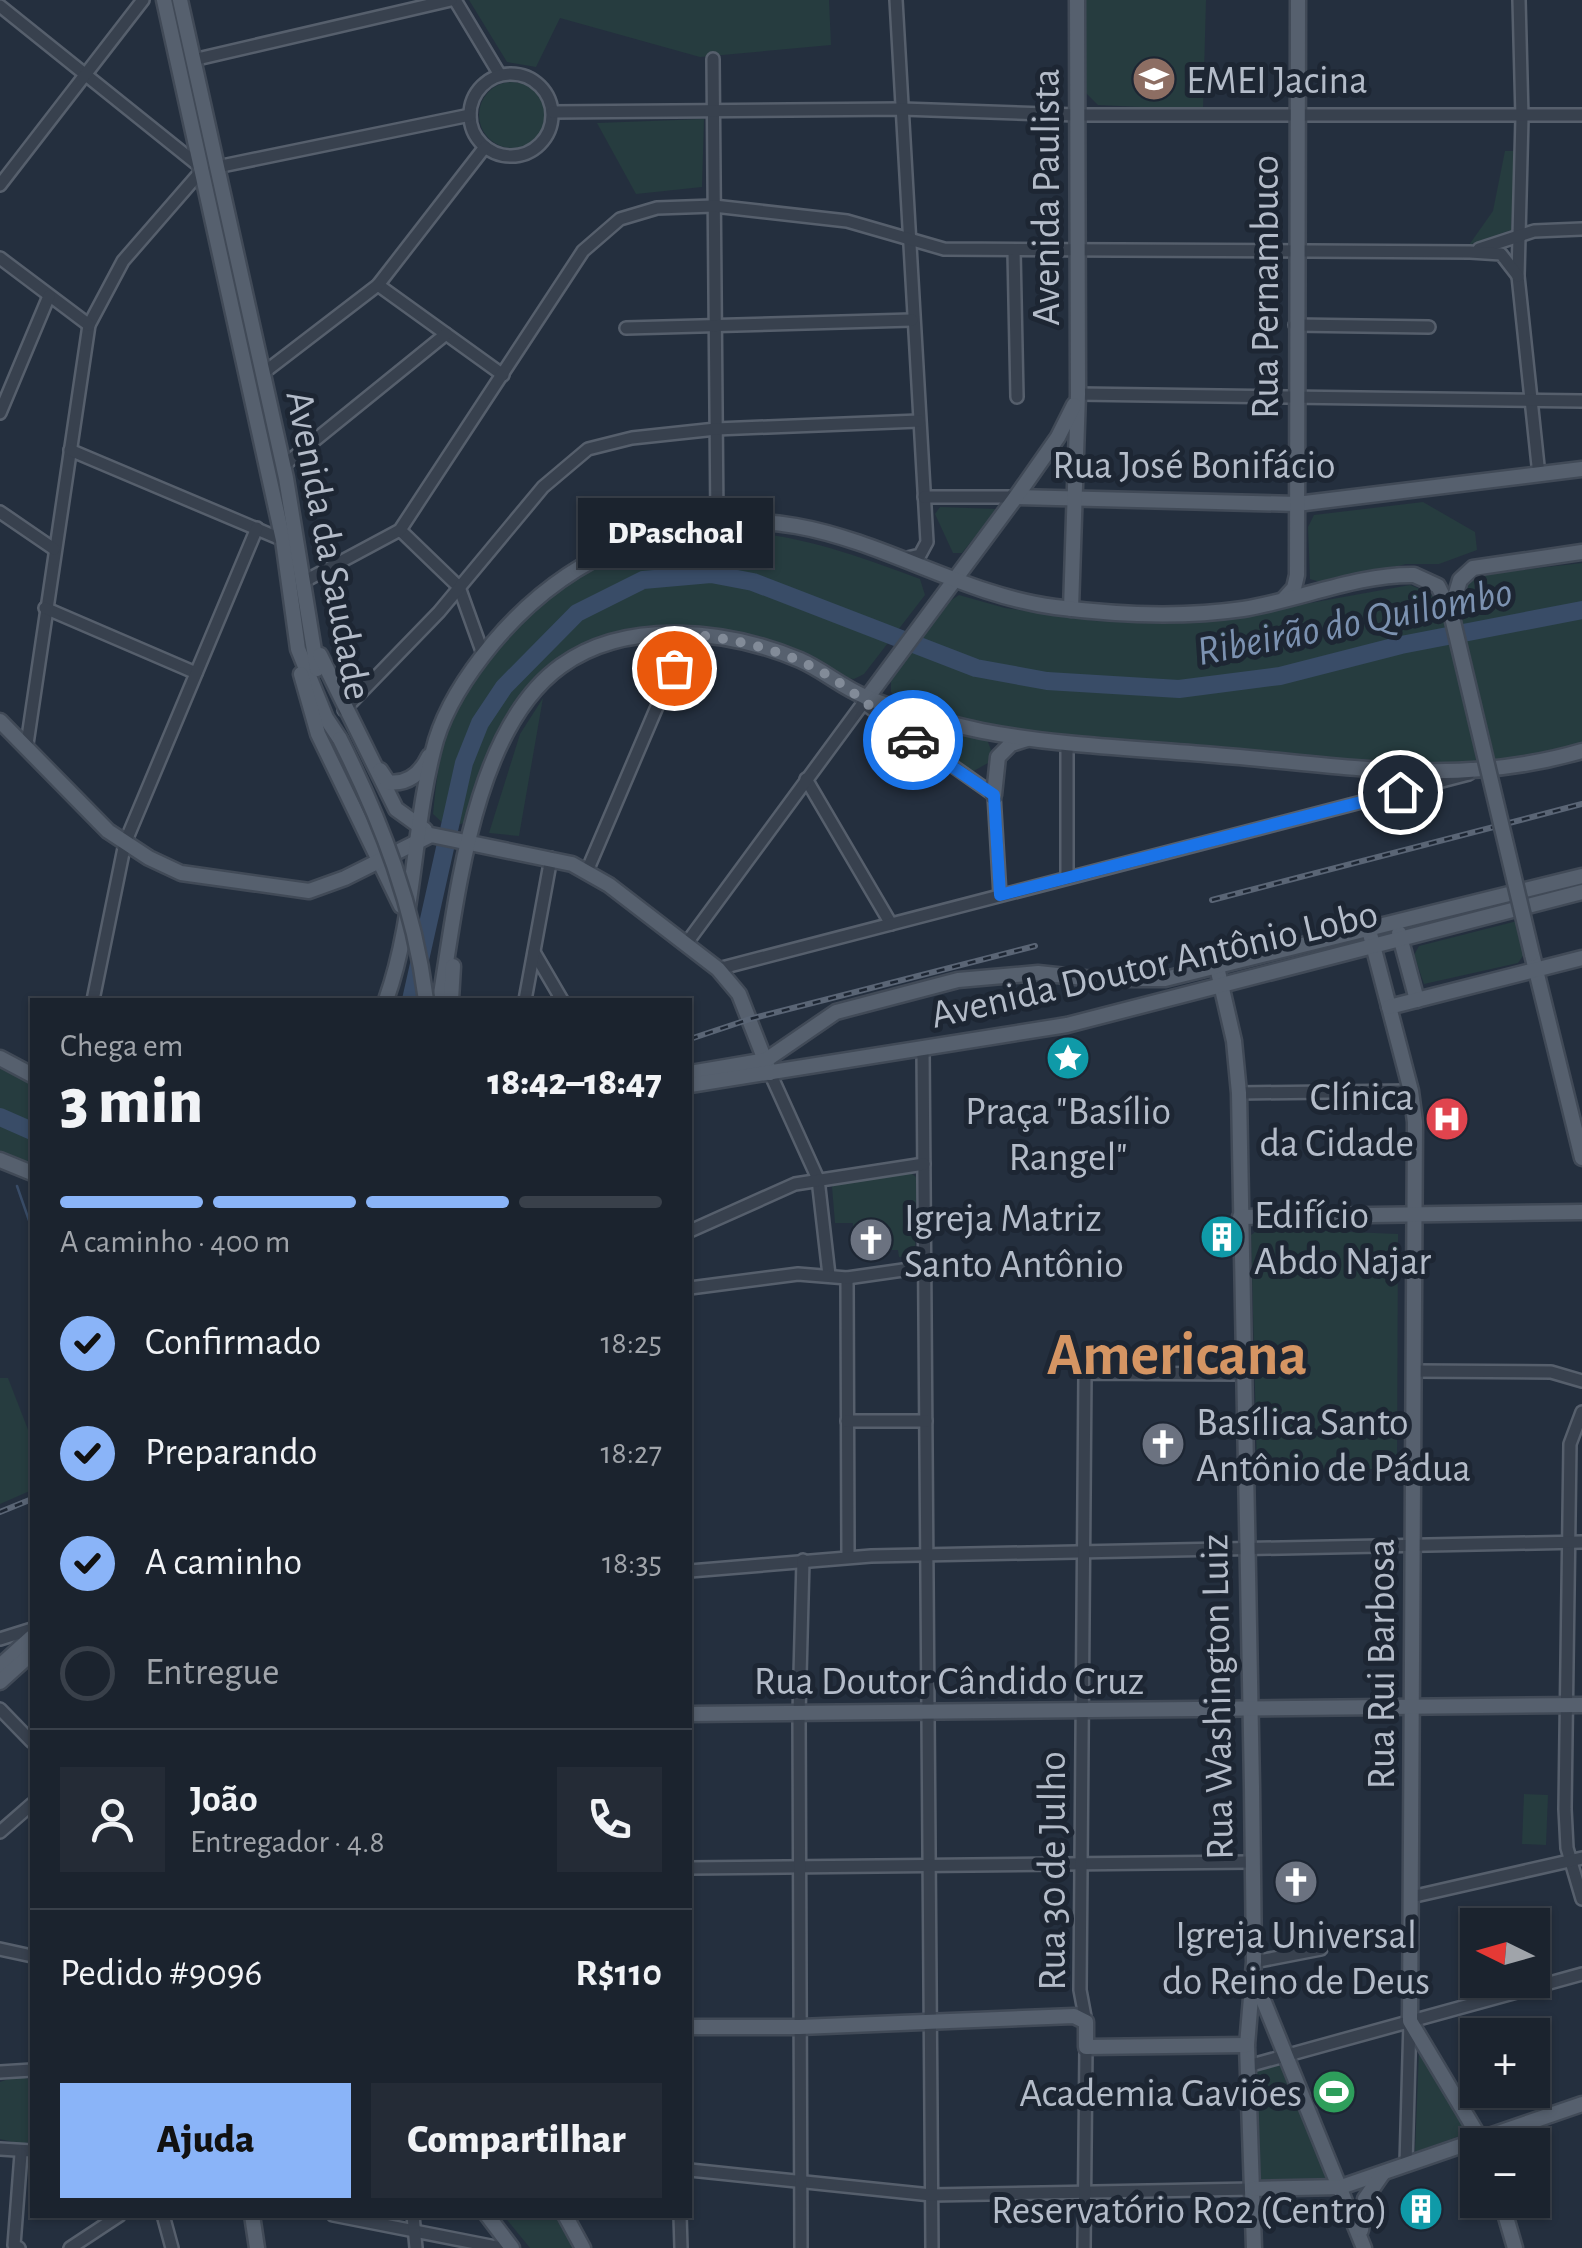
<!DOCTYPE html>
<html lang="pt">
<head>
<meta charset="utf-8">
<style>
	body { margin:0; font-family:"Alegreya Sans",sans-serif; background:#242b36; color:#f1f3f6; height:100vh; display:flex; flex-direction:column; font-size:38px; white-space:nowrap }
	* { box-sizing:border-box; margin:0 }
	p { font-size:32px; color:#a0a4aa }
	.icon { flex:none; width:55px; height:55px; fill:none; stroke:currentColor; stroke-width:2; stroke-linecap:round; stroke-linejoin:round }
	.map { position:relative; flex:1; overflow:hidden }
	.drawer { position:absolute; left:30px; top:998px; width:662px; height:1220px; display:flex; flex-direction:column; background:#1b232e; border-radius:0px; box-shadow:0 2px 8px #0004,0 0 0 2px #39404a }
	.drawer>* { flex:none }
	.needle { width:65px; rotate:275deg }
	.controls { position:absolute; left:1460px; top:1908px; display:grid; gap:20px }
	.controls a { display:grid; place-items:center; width:90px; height:90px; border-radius:0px; background:#1b232e; box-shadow:0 2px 8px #0004,0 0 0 2px #39404a; font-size:50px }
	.pin { position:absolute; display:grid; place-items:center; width:85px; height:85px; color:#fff; margin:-42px; border:5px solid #fff; border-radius:50%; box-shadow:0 2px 10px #0007 }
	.courier { position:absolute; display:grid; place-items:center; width:100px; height:100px; margin:-50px; border:8px solid #1a73e8; border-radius:50%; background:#fff; color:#222; box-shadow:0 2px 12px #0007 }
	.bubble { position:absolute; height:70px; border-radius:0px; background:#1b232e; box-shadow:0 2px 8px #0004,0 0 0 2px #39404a; font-size:32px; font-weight:800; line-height:70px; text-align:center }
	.overview em { font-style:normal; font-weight:800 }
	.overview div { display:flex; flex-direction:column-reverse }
	.overview { display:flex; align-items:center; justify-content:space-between; height:170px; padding:0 30px }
	h1 { font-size:65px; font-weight:800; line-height:75px }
	.bar { display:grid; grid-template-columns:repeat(4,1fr); gap:15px 10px; align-content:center; height:120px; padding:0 30px }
	.bar i { height:12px; border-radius:8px; background:#39404a }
	.bar .active { background:#8ab4f8 }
	.bar p { grid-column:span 4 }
	.line { display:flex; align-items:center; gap:25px; padding:0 30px; border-top:2px solid #39404a }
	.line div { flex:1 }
	.round { display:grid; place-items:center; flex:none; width:105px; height:105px; border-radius:0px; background:#242b36 }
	ol { padding:0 30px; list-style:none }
	li { display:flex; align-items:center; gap:30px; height:110px }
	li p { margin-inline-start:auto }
	li .icon { padding:10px; border-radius:50%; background:#8ab4f8; color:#111; stroke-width:4 }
	li:last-child { color:#a0a4aa }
	li i { width:55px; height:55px; border:5px solid #39404a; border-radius:50% }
	.button { display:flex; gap:20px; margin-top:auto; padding:20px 30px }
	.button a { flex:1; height:115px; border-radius:0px; background:#8ab4f8; color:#111; font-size:40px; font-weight:800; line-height:115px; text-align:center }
	.button a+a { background:#242b36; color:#f1f3f6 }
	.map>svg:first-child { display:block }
	.green { fill:#263c3f }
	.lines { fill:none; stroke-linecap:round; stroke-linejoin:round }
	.stream { stroke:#394c67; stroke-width:2.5 }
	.river { stroke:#394c67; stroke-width:18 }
	.minor-casing { stroke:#565f6c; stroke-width:16 }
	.major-casing { stroke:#414a57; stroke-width:19 }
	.minor { stroke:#38414e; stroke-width:11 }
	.major { stroke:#56606e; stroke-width:14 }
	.rail-casing { stroke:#5a6575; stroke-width:6 }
	.rail { stroke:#1d2633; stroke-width:2.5; stroke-dasharray:8; stroke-linecap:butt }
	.major-bridge-casing { stroke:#414a57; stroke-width:19; stroke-linecap:butt }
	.major-bridge { stroke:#56606e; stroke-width:14 }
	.done { stroke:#828b98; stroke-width:10; stroke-dasharray:0 18 }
	.route { stroke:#1a73e8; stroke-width:12 }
	.labels { text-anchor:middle; stroke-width:10; stroke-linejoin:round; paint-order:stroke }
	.poi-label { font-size:40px; fill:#b4bcc9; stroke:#1d2633; text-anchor:start }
	.street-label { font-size:40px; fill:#b4bcc9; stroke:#1d2633 }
	.water-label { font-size:42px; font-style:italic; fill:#7c92b1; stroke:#1d2633 }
	.town-label { font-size:60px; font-weight:bold; fill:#d59563; stroke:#1d2633 }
</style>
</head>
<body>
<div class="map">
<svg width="1582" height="2248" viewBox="0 0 1582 2248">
	<rect width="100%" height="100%" fill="#242f3e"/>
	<g class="green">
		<path d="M469,0H829L831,45L700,57L560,18L536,67L507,62Z"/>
		<path d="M1086,0H1206L1203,110L1098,105L1085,92Z"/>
		<circle cx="512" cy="115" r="33"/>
		<path d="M704,119L702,187L636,194L597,123Z"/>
		<path d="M1505,151H1515L1511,230L1469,245L1493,211Z"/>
		<path d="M1423,502L1475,532L1477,550L1439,564H1406L1327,584L1310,579L1308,527L1314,515Z"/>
		<path d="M940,507L997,509L962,553H953L935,514Z"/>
		<path d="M718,531C791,531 852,554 920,579L925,595L864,674L854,679C824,676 799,651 771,642C668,608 561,625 502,722C484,752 476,789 467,822L448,828L433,814C436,783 439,754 450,724C476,651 556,578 628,551C658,540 688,536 718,531Z"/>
		<path d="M1582,563V743C1545,751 1507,762 1469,764C1399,770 917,736 891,692V681L947,603L959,595L1005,608L1096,621L1200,623L1410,585L1430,593L1442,611L1458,606L1464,587L1480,575Z"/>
		<path d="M543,698L519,836L489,833L520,734Z"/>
		<path d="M897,715L986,737L991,750L988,763L970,773L893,719Z"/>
		<path d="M1517,921L1525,953L1518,963L1424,984L1414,955L1419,946Z"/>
		<path d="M0,1066L32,1083V1158L25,1163L0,1154Z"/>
		<path d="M910,1172L917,1178L915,1256L899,1257L898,1250H890L887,1229H879L878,1219L860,1221V1230L853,1231V1223H835L832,1187L836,1182Z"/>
		<path d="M1261,1228L1398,1234L1397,1469H1257L1251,1235Z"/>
		<path d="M0,1378H8L32,1440V1490L0,1504Z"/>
		<path d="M1524,1794L1548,1795L1546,1845L1522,1844Z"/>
		<path d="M1419,2051L1468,2133L1415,2152Z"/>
		<path d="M1279,2063L1332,2181L1261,2184L1250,2069Z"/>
		<path d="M17,2076L32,2080V2141L21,2144L0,2139V2082Z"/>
		<path d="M503,2215H554L574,2248H530Z"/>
	</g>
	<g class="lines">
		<path class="stream" d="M17,1186L32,1229"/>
		<g class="river">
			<path d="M411,1000L464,763L480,723L504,687L577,613L643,580L711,574L753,582L976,668L1047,681L1179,689L1280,676L1401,645L1582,610"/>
			<path d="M0,1117L32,1131"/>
		</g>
		<defs>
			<g id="minor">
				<path d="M455,0L500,75"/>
				<path d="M896,0L927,542L920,555L903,559"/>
				<path d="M1519,0L1522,117L1518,276L1539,475"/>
				<path d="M0,6L203,169L123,261L89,325L27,744"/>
				<path d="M713,59L717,523"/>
				<path d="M193,60L451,0"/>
				<circle cx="511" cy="115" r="41"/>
				<path d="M553,112L902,109L1077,115H1582"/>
				<path d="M217,167L470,115"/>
				<path d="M0,185L143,0"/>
				<path d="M1479,249L1534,231L1582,229"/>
				<path d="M1014,251L1017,397"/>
				<path d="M0,258L89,325"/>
				<path d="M378,285L503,375"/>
				<path d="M1295,325L1429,327"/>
				<path d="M626,328L912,320"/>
				<path d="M262,374L378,285L485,147"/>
				<path d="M1078,394L1582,401"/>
				<path d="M0,413L49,296"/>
				<path d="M70,450L283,540"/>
				<path d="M283,466L446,334"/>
				<path d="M924,497H1016"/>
				<path d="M0,512L54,549"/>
				<path d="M400,530L459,587L483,654"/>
				<path d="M303,582L400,530L583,251L620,219L657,208L714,206L847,221L944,249L1470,252L1501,254L1518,276"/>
				<path d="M45,608L196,673"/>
				<path d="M863,703L994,795L1000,895"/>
				<path d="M344,710L439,612L543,487L588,449L632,438L716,429L919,421"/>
				<path d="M806,779L891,924"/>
				<path d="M587,871L688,634"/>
				<path d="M1067,878V744"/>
				<path d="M686,944L867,698"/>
				<path d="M534,952L562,1000"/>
				<path d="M718,969L1469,774"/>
				<path d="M93,1000L125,843L257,528"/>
				<path d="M525,1000L551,858"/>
				<path d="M923,1049L932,2248"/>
				<path d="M770,1073L818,1179L829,1275"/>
				<path d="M1239,1093L1411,1091"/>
				<path d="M690,1231L795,1184L924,1164"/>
				<path d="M847,1278L848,1557"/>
				<path d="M690,1288L798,1274L847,1278L924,1267"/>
				<path d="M1414,1371L1551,1372L1582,1381"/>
				<path d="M1582,1412L1570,1444L1565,1809L1567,1848L1582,1899"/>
				<path d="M847,1421H926"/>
				<path d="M690,1571L871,1556L1582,1542"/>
				<path d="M0,1639L32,1629"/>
				<path d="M0,1709L32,1742"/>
				<path d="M0,1832L32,1804"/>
				<path d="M690,1868L1250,1862"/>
				<path d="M1411,1897L1582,1858"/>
				<path d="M0,1949L32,1956"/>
				<path d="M1254,1962L1321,1949"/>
				<path d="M1086,2022L1080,1990L1085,1373L1241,1374"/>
				<path d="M1248,2066L1582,1974"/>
				<path d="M0,2072L32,2070"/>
				<path d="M0,2149L32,2151"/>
				<path d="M1406,2164L1410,2021"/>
				<path d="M690,2170L931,2195L1253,2189"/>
				<path d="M163,2215L172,2248"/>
				<path d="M333,2215L501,2248"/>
				<path d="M413,2215L416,2248"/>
				<path d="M680,2215L681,2248"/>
				<path d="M19,2248L14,2245L21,2154"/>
				<path d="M70,2248L120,2215"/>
				<path d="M801,2248L799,1714L803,1560"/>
				<path d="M1084,2248L1086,2047"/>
			</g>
			<g id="major">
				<path d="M164,0L283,540L298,649L326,718L340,739"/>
				<path d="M180,0L286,478L317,669"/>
				<path d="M1016,497L1297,504L1582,469"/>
				<path d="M1284,599L1294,588L1297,575L1298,0"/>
				<path d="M1071,609L1078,394L1077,0"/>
				<path d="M1451,610L1460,580L1473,568L1582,552"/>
				<path d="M320,655L396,809L425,830"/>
				<path d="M301,674L318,734L401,906"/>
				<path d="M867,698L1016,497L1058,437L1074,405"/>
				<path d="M0,721L108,831L149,858L181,873L309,891L345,878L431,835L572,864L609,885L718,969L739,994L770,1073"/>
				<path d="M933,753L926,733L946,721"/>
				<path d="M380,770L388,782C408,785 421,773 429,756"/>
				<path d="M994,795L998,757L1011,744L1027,739"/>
				<path d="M1369,930L1411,1091L1415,1122L1410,2021L1484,2145"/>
				<path d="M1399,933L1417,1000"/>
				<path d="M1532,954L1582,1158"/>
				<path d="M1217,967L1234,1041L1239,1093L1252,1787L1254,1962L1247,2045L1254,2248"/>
				<path d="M386,1000C416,916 412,825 436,740C447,704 469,672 493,643C568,553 679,506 796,526C886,542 964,595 1055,607C1117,615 1181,618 1243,609C1299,600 1358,574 1414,575L1438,586L1451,613"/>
				<path d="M440,1000C457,900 472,730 561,666C627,618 729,630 800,660C823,670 843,688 866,697C901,712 945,723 982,731C1059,746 1137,748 1215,755C1343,765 1456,788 1582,751"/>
				<path d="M451,1000L453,966"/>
				<path d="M1389,1007L1582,958"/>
				<path d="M0,1058L32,1075"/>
				<path d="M690,1073L766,1060L836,1012L958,980L1038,973L1094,979H1165L1582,876"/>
				<path d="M690,1085L1067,1025L1582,892"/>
				<path d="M0,1160L32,1173"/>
				<path d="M1240,1217L1582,1212"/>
				<path d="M0,1666L32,1637"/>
				<path d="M0,1682L32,1653"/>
				<path d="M690,1714L1582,1705"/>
				<path d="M1255,1980L1364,2248"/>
				<path d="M690,2027H800L1074,2016L1086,2022V2047L1247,2045"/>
				<path d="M1253,2189L1341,2187L1582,2104"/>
				<path d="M1501,2200L1515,2248"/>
				<path d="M252,2215L257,2248"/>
				<path d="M487,2215L512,2248"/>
				<path d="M565,2215L583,2248"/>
				<path d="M1361,2230L1365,2199L1383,2173"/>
			</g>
		</defs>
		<use href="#minor" class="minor-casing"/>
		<use href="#major" class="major-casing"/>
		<use href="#minor" class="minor"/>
		<use href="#major" class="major"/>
		<defs>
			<g id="rail">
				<path d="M1212,900L1582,804"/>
				<path d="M690,1039L750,1019L1035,946"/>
				<path d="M0,1512L32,1499"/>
			</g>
		</defs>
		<use href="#rail" class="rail-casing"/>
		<use href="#rail" class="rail"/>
		<defs>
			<g id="major-bridge">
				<path d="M1451,613L1532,954"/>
				<path d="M340,739C382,823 414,906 426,1000"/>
			</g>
		</defs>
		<use href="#major-bridge" class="major-bridge-casing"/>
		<use href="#major-bridge" class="major-bridge"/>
	</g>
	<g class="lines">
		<path class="done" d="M674,668L688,634C744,640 798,653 844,686C868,703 889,723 913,740"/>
		<path class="route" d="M913,740L994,795L1000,895L1400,792"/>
	</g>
	<defs>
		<symbol id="school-disc" viewBox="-11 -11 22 22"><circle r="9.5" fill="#8d6e63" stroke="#1d2633"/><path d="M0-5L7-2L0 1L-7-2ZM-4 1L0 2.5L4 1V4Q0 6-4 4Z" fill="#fff"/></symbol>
		<symbol id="sight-disc" viewBox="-11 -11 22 22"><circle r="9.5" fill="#0f9aa8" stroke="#1d2633"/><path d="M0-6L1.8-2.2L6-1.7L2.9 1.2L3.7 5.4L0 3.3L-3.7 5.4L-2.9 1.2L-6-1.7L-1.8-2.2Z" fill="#fff"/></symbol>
		<symbol id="hospital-disc" viewBox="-11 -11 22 22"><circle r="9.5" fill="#e0444e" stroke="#1d2633"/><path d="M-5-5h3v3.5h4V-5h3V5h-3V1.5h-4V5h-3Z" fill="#fff"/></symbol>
		<symbol id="building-disc" viewBox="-11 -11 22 22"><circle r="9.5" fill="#0f9aa8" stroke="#1d2633"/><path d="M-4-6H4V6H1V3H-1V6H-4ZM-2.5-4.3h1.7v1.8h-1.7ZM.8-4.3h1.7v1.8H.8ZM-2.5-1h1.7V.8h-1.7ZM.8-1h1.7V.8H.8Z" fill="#fff"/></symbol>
		<symbol id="church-disc" viewBox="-11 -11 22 22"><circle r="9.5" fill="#6b7280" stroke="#1d2633"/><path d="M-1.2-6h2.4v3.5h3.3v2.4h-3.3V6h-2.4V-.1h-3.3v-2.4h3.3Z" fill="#fff"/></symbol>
		<symbol id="stadium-disc" viewBox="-11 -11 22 22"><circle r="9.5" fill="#2e9e5b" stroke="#1d2633"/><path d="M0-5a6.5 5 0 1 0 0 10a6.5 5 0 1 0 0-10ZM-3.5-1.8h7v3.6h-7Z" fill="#fff"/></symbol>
	</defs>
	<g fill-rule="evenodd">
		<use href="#school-disc" x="1129" y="54" width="50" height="50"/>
		<use href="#sight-disc" x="1043" y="1033" width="50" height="50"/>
		<use href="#hospital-disc" x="1422" y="1094" width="50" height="50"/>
		<use href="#building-disc" x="1197" y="1212" width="50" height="50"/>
		<use href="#church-disc" x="846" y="1215" width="50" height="50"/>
		<use href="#church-disc" x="1138" y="1419" width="50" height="50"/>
		<use href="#church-disc" x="1271" y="1857" width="50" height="50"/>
		<use href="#stadium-disc" x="1309" y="2067" width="50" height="50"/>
		<use href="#building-disc" x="1396" y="2184" width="50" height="50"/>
	</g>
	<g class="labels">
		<g class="poi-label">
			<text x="1186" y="93">EMEI Jacina</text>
			<text x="1414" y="1110" text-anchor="end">Clínica<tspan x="1414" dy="46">da Cidade</tspan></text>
			<text x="1068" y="1124" text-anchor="middle">Praça "Basílio<tspan x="1068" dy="46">Rangel"</tspan></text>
			<text x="1254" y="1228">Edifício<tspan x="1254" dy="46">Abdo Najar</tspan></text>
			<text x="904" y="1231">Igreja Matriz<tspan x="904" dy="46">Santo Antônio</tspan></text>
			<text x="1196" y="1435">Basílica Santo<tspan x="1196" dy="46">Antônio de Pádua</tspan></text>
			<text x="1296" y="1948" text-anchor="middle">Igreja Universal<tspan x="1296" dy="46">do Reino de Deus</tspan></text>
			<text x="1302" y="2106" text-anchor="end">Academia Gaviões</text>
			<text x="1388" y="2223" text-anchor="end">Reservatório R02 (Centro)</text>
		</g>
		<g class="street-label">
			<text transform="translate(1045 197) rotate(-90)" y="14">Avenida Paulista</text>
			<text transform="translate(1264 287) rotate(-90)" y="14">Rua Pernambuco</text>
			<text x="1194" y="478">Rua José Bonifácio</text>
			<text transform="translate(330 545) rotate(79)" y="14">Avenida da Saudade</text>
			<text transform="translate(1154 963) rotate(-13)" y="14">Avenida Doutor Antônio Lobo</text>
			<text transform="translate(1380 1664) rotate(-90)" y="14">Rua Rui Barbosa</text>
			<text x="949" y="1694">Rua Doutor Cândido Cruz</text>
			<text transform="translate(1216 1697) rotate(-91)" y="14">Rua Washington Luiz</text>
			<text transform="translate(1051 1871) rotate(-90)" y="14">Rua 30 de Julho</text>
		</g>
		<g class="water-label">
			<text transform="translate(1354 620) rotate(-11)" y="15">Ribeirão do Quilombo</text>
		</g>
		<g class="town-label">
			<text x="1177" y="1374">Americana</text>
		</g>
	</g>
</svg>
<div class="controls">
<a><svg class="needle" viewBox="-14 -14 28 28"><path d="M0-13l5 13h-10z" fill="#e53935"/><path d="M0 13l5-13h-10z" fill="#a0a4aa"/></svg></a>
<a>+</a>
<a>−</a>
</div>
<div class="pin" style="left:674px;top:668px;background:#ea580c"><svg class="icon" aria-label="bag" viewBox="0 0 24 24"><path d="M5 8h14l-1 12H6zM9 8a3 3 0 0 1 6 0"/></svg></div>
<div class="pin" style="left:1400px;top:792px;background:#1f2937"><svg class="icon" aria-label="home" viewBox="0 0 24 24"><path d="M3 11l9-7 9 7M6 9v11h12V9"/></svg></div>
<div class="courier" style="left:913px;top:740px"><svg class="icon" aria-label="car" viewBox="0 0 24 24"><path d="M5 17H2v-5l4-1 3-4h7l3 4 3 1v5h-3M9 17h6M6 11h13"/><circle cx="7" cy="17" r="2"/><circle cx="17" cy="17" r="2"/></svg></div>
<div class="bubble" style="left:578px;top:498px;width:195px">DPaschoal</div>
<section class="drawer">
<div class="overview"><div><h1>3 min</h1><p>Chega em</p></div><em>18:42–18:47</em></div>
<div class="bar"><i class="active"></i><i class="active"></i><i class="active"></i><i></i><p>A caminho · 400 m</p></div>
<ol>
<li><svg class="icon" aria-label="check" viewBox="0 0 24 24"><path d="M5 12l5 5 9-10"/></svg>Confirmado<p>18:25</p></li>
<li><svg class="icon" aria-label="check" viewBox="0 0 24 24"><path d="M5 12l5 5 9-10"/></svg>Preparando<p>18:27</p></li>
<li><svg class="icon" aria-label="check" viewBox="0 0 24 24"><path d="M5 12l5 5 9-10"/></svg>A caminho<p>18:35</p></li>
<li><i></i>Entregue</li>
</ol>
<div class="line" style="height:180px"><a class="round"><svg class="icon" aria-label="person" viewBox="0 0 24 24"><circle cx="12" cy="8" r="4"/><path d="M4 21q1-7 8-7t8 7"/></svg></a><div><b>João</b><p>Entregador · 4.8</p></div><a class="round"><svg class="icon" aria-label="phone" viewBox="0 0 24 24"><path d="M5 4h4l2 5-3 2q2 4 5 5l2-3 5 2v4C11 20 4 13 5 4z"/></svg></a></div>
<div class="line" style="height:130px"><div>Pedido #9096</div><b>R$110</b></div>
<div class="button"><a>Ajuda</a><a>Compartilhar</a></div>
</section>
</div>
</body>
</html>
